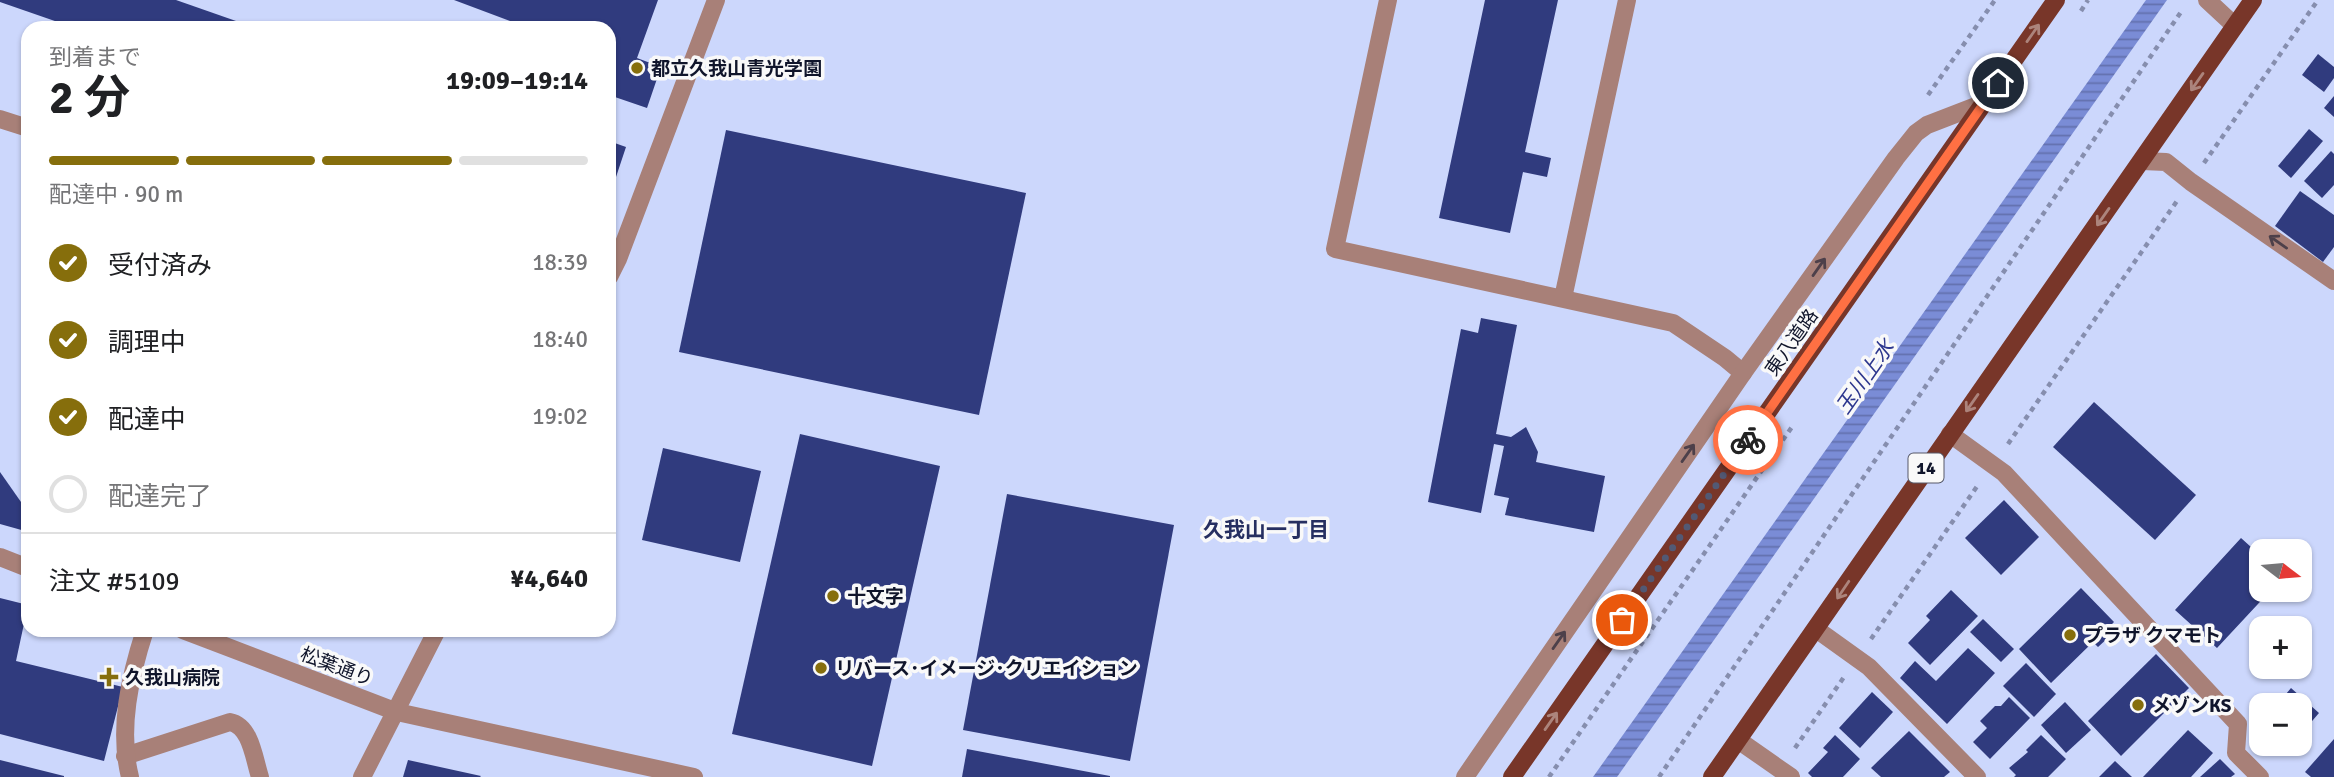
<!DOCTYPE html>
<html lang="ja">
<head>
<meta charset="utf-8">
<style>
	body { margin:0; font-family:Signika,"Noto Sans JP",sans-serif; background:#f6f6f6; color:#202124; height:100vh; display:flex; flex-direction:column; font-size:26px; white-space:nowrap }
	* { box-sizing:border-box; margin:0 }
	p { font-size:23px; color:#757577 }
	.icon { flex:none; width:38px; height:38px; fill:none; stroke:currentColor; stroke-width:2; stroke-linecap:round; stroke-linejoin:round }
	.map { position:relative; flex:1; overflow:hidden }
	.panel { position:absolute; left:21px; top:21px; width:595px; height:616px; display:flex; flex-direction:column; background:#fff; border-radius:21px; box-shadow:0 2px 5px #0004 }
	.panel>* { flex:none }
	.needle { width:46px; rotate:106deg }
	.controls { position:absolute; left:2249px; top:539px; display:grid; gap:14px }
	.controls a { display:grid; place-items:center; width:63px; height:63px; border-radius:14px; background:#fff; box-shadow:0 2px 5px #0004; font-size:35px }
	.pin { position:absolute; display:grid; place-items:center; width:60px; height:60px; color:#fff; margin:-30px; border:4px solid #fff; border-radius:50%; box-shadow:0 2px 7px #0007 }
	.courier { position:absolute; display:grid; place-items:center; width:70px; height:70px; margin:-35px; border:5px solid #ff7043; border-radius:50%; background:#fff; color:#222; box-shadow:0 2px 9px #0007 }
	.overview em { font-style:normal; font-weight:700 }
	.overview div { display:flex; flex-direction:column-reverse }
	.overview { display:flex; align-items:center; justify-content:space-between; height:119px; padding:0 28px }
	h1 { font-size:46px; font-weight:700; line-height:52px }
	.bar { display:grid; grid-template-columns:repeat(4,1fr); gap:10px 7px; align-content:center; height:84px; padding:0 28px }
	.bar i { height:9px; border-radius:5px; background:#e0e0e0 }
	.bar .selected { background:#866e0c }
	.bar p { grid-column:span 4 }
	.line { display:flex; align-items:center; gap:18px; padding:0 28px; border-top:2px solid #e0e0e0 }
	.line div { flex:1 }
	ol { padding:0 28px; list-style:none }
	li { display:flex; align-items:center; gap:21px; height:77px }
	li p { margin-inline-start:auto }
	li .icon { padding:7px; border-radius:50%; background:#866e0c; color:#fff; stroke-width:4 }
	li:last-child { color:#757577 }
	li i { width:38px; height:38px; border:4px solid #e0e0e0; border-radius:50% }
	.map>svg:first-child { display:block }
	.water { fill:url(#water-rules) }
	.building { fill:#303b7e }
	.lines { fill:none; stroke-linecap:round; stroke-linejoin:round }
	.path { stroke:#868eae; stroke-width:4.5; stroke-dasharray:5 5; stroke-linecap:butt }
	.minor { stroke:#a88078; stroke-width:18 }
	.major { stroke:#783629; stroke-width:18 }
	.oneway { stroke:#ac847c }
	.oneway2 { stroke:#4d404a }
	.done { stroke:#525974; stroke-width:7; stroke-dasharray:0 12.6 }
	.route { stroke:#ff7043; stroke-width:9 }
	.poi-dot { fill:#866e0c; stroke:#f9f9f9; stroke-width:2.5 }
	.labels { text-anchor:middle; stroke-width:7; stroke-linejoin:round; paint-order:stroke }
	.shield { fill:#f9f9f9; stroke:#565969; stroke-width:2 }
	.shield-label { font-size:18px; font-weight:bold; fill:#10152b }
	.poi-label { font-size:19px; font-weight:bold; fill:#10152b; stroke:#f9f9f9; text-anchor:start }
	.street-label { font-size:19px; fill:#10152b; stroke:#f9f9f9 }
	.water-label { font-size:21px; font-style:italic; fill:#2d378e; stroke:#f9f9f9 }
	.neighbourhood-label { font-size:21px; font-weight:bold; fill:#262f61; stroke:#f9f9f9 }
</style>
</head>
<body>
<div class="map">
<svg width="2334" height="777" viewBox="0 0 2334 777">
	<defs>
		<pattern id="water-rules" width="6" height="5" patternUnits="userSpaceOnUse" patternTransform="scale(1.75)"><rect width="6" height="5" fill="#7a8cd6"/><path d="M0 2.5h6" fill="none" stroke="#6371ae"/></pattern>
	</defs>
	<rect width="100%" height="100%" fill="#ccd7fc"/>
	<path class="water" d="M2146,0H2167L1617,777H1593Z"/>
	<g class="building">
		<path d="M0,0H176L256,28H75L0,2Z"/>
		<path d="M454,0H658L637,58L661,67L647,108L609,95V28H529Z"/>
		<path d="M1485,0H1558L1525,152L1551,158L1547,177L1523,172L1510,233L1439,218Z"/>
		<path d="M2318,54L2334,67V78L2324,92L2302,75Z"/>
		<path d="M2334,96V117L2324,108Z"/>
		<path d="M2309,129L2323,141L2291,178L2278,166Z"/>
		<path d="M726,130L1026,193L979,415L679,352Z"/>
		<path d="M609,141L626,147L614,183L609,181Z"/>
		<path d="M2331,151L2334,154V185L2322,198L2304,181Z"/>
		<path d="M2300,191L2334,215V247L2323,262L2275,226Z"/>
		<path d="M1481,318L1517,325L1496,434L1511,437L1526,427L1538,452L1536,462L1605,476L1594,532L1505,515L1509,498L1494,495L1504,446L1494,444L1481,513L1428,502L1461,329L1478,333Z"/>
		<path d="M2094,402L2196,495L2155,540L2053,447Z"/>
		<path d="M800,434L940,466L872,766L732,734Z"/>
		<path d="M663,448L761,471L740,562L642,540Z"/>
		<path d="M0,472L28,512L25,531L0,524Z"/>
		<path d="M1007,494L1174,525L1130,761L963,730Z"/>
		<path d="M2004,500L2039,537L2001,575L1965,538Z"/>
		<path d="M2241,538L2261,556V590H2271L2217,648L2175,610Z"/>
		<path d="M2081,588L2114,622L2104,632L2109,637L2098,647L2093,642L2051,683L2019,649Z"/>
		<path d="M1951,590L1978,616L1930,665L1908,643L1930,620L1926,616Z"/>
		<path d="M0,598L28,605L16,661L123,687L104,761L0,734Z"/>
		<path d="M1983,619L2014,649L2001,662L1970,632Z"/>
		<path d="M1968,648L1995,673L1947,724L1900,678L1915,661L1936,681Z"/>
		<path d="M2156,654L2189,688L2121,756L2088,721Z"/>
		<path d="M2026,663L2056,694L2034,717L2003,686Z"/>
		<path d="M2291,688L2319,713L2300,735V705H2277Z"/>
		<path d="M1872,692L1893,712L1860,748L1839,728Z"/>
		<path d="M2009,697L2030,718L1990,759L1973,742L1987,728L1980,721L1995,706H2001Z"/>
		<path d="M2065,702L2091,730L2066,753L2041,725Z"/>
		<path d="M2188,730L2213,753L2191,777H2143Z"/>
		<path d="M1909,731L1950,772L1944,777H1881L1871,768Z"/>
		<path d="M1835,735L1860,759L1843,777H1812L1808,773L1828,752L1823,748Z"/>
		<path d="M2041,735L2066,759L2048,777H2014L2016,775L2009,768L2028,752L2026,750Z"/>
		<path d="M2334,739V777H2311L2305,772Z"/>
		<path d="M2272,744H2292L2283,754Z"/>
		<path d="M967,749L1110,776V777H962Z"/>
		<path d="M2220,759L2235,774L2231,777H2200Z"/>
		<path d="M0,760L64,776V777H0Z"/>
		<path d="M408,760L481,776L480,777H403Z"/>
		<path d="M2115,761L2132,777H2099Z"/>
	</g>
	<g class="lines">
		<g class="path">
			<path d="M2081,11L2088,0"/>
			<path d="M1928,95L1995,0"/>
			<path d="M2204,163L2318,0"/>
			<path d="M2008,444L2177,201"/>
			<path d="M1871,639L1978,485"/>
			<path d="M1795,748L1844,677"/>
			<path d="M1549,777L1794,424"/>
			<path d="M1659,777L2183,9"/>
		</g>
		<g class="minor">
			<path d="M1388,0L1335,249L1673,323L1725,358L1743,373"/>
			<path d="M2207,0L2235,26"/>
			<path d="M0,119L28,128"/>
			<path d="M2142,161L2166,162L2191,182L2334,281"/>
			<path d="M609,277L618,259L716,0"/>
			<path d="M1563,298L1627,0"/>
			<path d="M1950,434L2004,473L2238,724L2236,753L2260,777"/>
			<path d="M0,557L28,568"/>
			<path d="M1816,629L1869,667L1977,777"/>
			<path d="M183,630L397,712L694,777"/>
			<path d="M1738,740L1791,777"/>
			<path d="M125,756L230,722C251,726 254,759 260,777"/>
			<path d="M130,777C118,729 130,676 145,630"/>
			<path d="M362,777L437,630"/>
			<path d="M1465,777L1743,373L1896,158L1916,133L1927,125L1984,103"/>
		</g>
		<g class="major">
			<path d="M1512,777L2056,0"/>
			<path d="M1712,777L2253,0"/>
		</g>
	</g>
	<defs><path id="oneway-shaft" d="M-6 0H5M1.5-3L5.5 0L1.5 3" fill="none" stroke-width="1.6" stroke-linecap="round" stroke-linejoin="round" transform="scale(1.75)"/></defs>
	<g class="oneway">
		<use href="#oneway-shaft" transform="translate(2033 33) rotate(-55)"/>
		<use href="#oneway-shaft" transform="translate(2197 82) rotate(125)"/>
		<use href="#oneway-shaft" transform="translate(2103 217) rotate(125)"/>
		<use href="#oneway-shaft" transform="translate(1972 403) rotate(125)"/>
		<use href="#oneway-shaft" transform="translate(1843 590) rotate(124)"/>
		<use href="#oneway-shaft" transform="translate(1551 721) rotate(-55)"/>
	</g>
	<g class="oneway2">
		<use href="#oneway-shaft" transform="translate(2278 242) rotate(-145)"/>
		<use href="#oneway-shaft" transform="translate(1819 267) rotate(-55)"/>
		<use href="#oneway-shaft" transform="translate(1688 453) rotate(-55)"/>
		<use href="#oneway-shaft" transform="translate(1559 640) rotate(-55)"/>
	</g>
	<g class="lines">
		<path class="done" d="M1622,620L1748,440"/>
		<path class="route" d="M1748,440L1998,83"/>
	</g>
	<g class="poi-dot">
		<circle cx="637" cy="68" r="7"/>
		<circle cx="833" cy="596" r="7"/>
		<circle cx="2070" cy="635" r="7"/>
		<circle cx="821" cy="668" r="7"/>
		<path d="M105.5 666.5h7v7h7v7h-7v7h-7v-7h-7v-7h7z"/>
		<circle cx="2138" cy="705" r="7"/>
	</g>
	<g class="labels">
		<rect class="shield" x="1908.5" y="453.5" width="35" height="29" rx="5"/>
		<g class="shield-label">
			<text x="1926" y="474">14</text>
		</g>
		<g class="poi-label">
			<text x="651" y="75">都立久我山青光学園</text>
			<text x="847" y="603">十文字</text>
			<text x="2084" y="642">プラザ クマモト</text>
			<text x="835" y="675">リバース･イメージ･クリエイション</text>
			<text x="125" y="684">久我山病院</text>
			<text x="2152" y="712">メゾンKS</text>
		</g>
		<g class="street-label">
			<text transform="translate(1791 342) rotate(-55)" y="7">東八道路</text>
			<text transform="translate(337 666) rotate(21)" y="7">松葉通り</text>
		</g>
		<g class="water-label">
			<text transform="translate(1865 377) rotate(-55)" y="7">玉川上水</text>
		</g>
		<g class="neighbourhood-label">
			<text x="1266" y="537">久我山一丁目</text>
		</g>
	</g>
</svg>
<div class="controls">
<a><svg class="needle" viewBox="-14 -14 28 28"><path d="M0-13l5 13h-10z" fill="#e53935"/><path d="M0 13l5-13h-10z" fill="#757577"/></svg></a>
<a>+</a>
<a>−</a>
</div>
<div class="pin" style="left:1622px;top:620px;background:#ea580c"><svg class="icon" aria-label="bag" viewBox="0 0 24 24"><path d="M5 8h14l-1 12H6zM9 8a3 3 0 0 1 6 0"/></svg></div>
<div class="pin" style="left:1998px;top:83px;background:#1f2937"><svg class="icon" aria-label="home" viewBox="0 0 24 24"><path d="M3 11l9-7 9 7M6 9v11h12V9"/></svg></div>
<div class="courier" style="left:1748px;top:440px"><svg class="icon" aria-label="bike" viewBox="0 0 24 24"><circle cx="6" cy="16" r="4"/><circle cx="18" cy="16" r="4"/><path d="M6 16l4-8h5l3 8M10 8l3 8H6M13 5h3"/></svg></div>
<section class="panel">
<div class="overview"><div><h1>2 分</h1><p>到着まで</p></div><em>19:09–19:14</em></div>
<div class="bar"><i class="selected"></i><i class="selected"></i><i class="selected"></i><i></i><p>配達中 · 90 m</p></div>
<ol>
<li><svg class="icon" aria-label="check" viewBox="0 0 24 24"><path d="M5 12l5 5 9-10"/></svg>受付済み<p>18:39</p></li>
<li><svg class="icon" aria-label="check" viewBox="0 0 24 24"><path d="M5 12l5 5 9-10"/></svg>調理中<p>18:40</p></li>
<li><svg class="icon" aria-label="check" viewBox="0 0 24 24"><path d="M5 12l5 5 9-10"/></svg>配達中<p>19:02</p></li>
<li><i></i>配達完了</li>
</ol>
<div class="line" style="height:91px"><div>注文 #5109</div><b>¥4,640</b></div>
</section>
</div>
</body>
</html>
